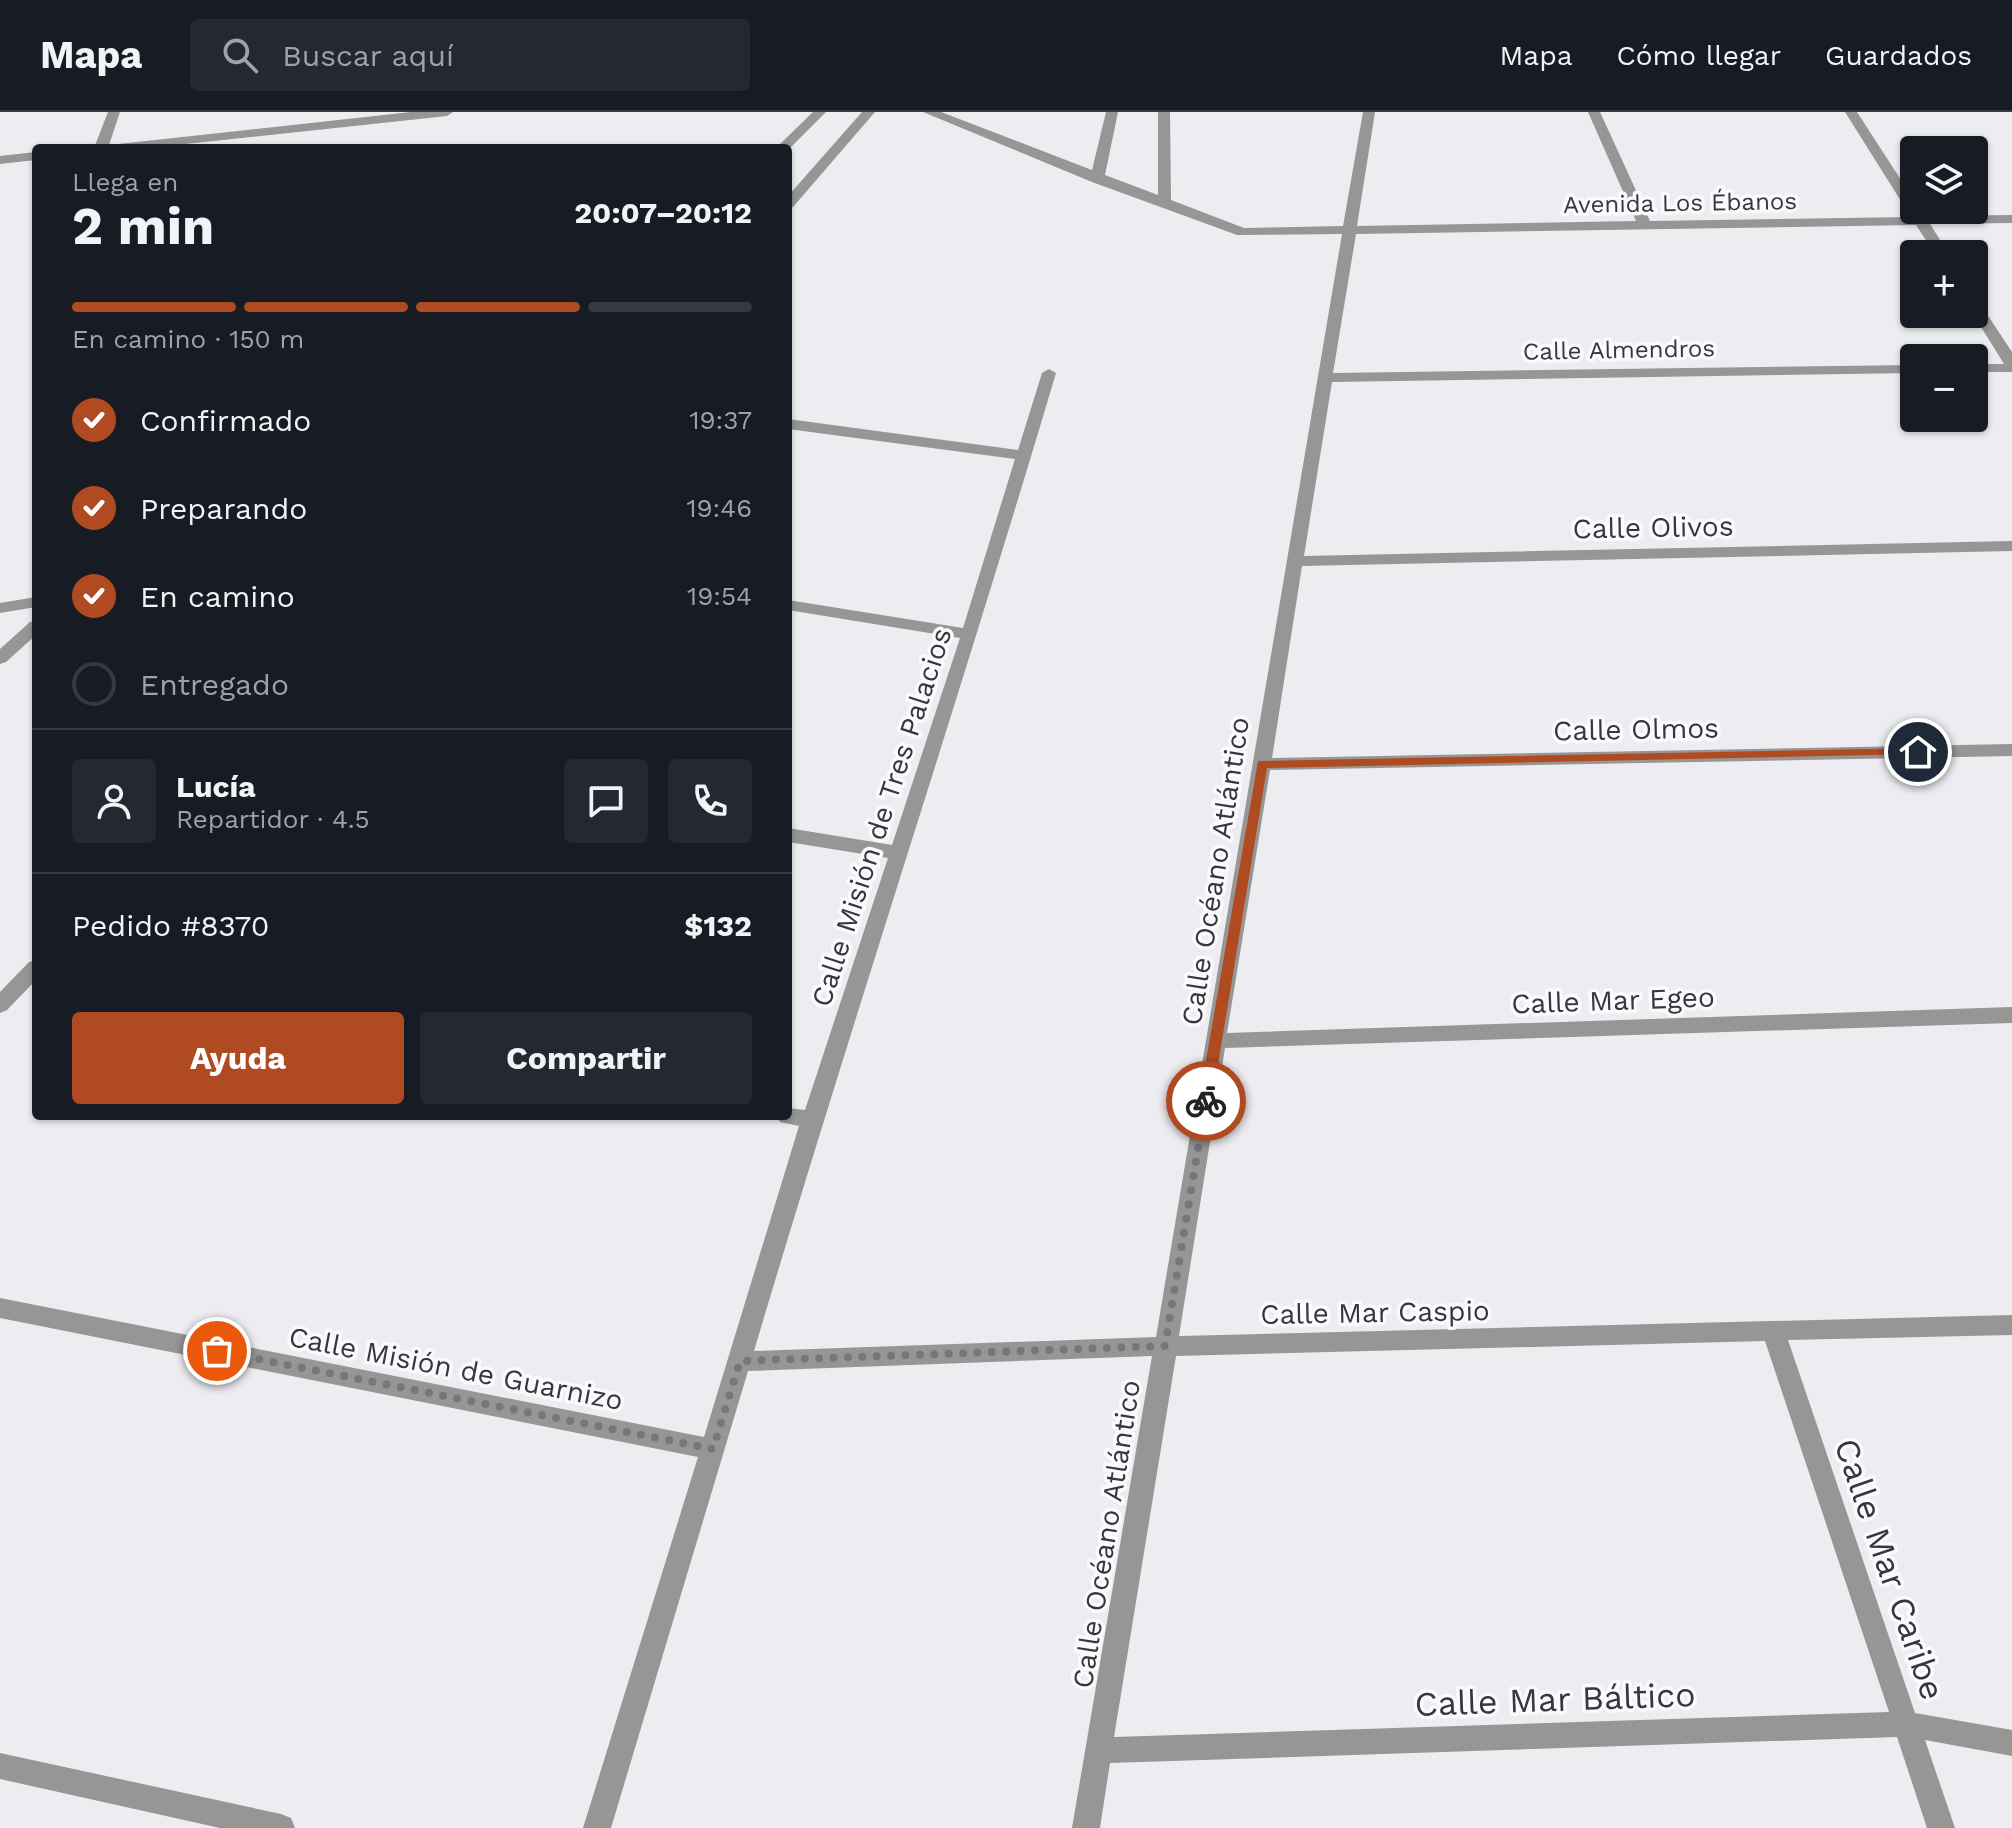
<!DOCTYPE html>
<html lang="es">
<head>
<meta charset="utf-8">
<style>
	body { margin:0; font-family:"Work Sans",sans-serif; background:#242831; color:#f1f3f6; height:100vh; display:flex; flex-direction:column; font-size:30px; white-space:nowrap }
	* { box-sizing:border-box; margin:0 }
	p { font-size:26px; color:#9ea1a6 }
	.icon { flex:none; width:44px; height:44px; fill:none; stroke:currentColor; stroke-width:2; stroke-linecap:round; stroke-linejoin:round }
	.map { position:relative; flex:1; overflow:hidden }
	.sheet { position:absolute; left:32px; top:32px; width:760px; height:976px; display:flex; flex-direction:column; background:#171b24; border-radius:8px; box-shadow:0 2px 6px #0004 }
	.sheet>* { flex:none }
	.buttons { position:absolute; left:1900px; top:24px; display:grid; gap:16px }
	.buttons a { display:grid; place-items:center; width:88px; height:88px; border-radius:8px; background:#171b24; box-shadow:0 2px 6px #0004; font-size:40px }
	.pin { position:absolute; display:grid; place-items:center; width:68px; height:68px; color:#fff; margin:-34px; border:4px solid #fff; border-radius:50%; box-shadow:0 2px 8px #0007 }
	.courier { position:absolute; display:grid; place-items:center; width:80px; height:80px; margin:-40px; border:6px solid #b04a20; border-radius:50%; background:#fff; color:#222; box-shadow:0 2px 10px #0007 }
	.overview em { font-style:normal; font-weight:700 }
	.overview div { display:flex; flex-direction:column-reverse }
	.overview { display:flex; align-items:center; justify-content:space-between; height:136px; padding:0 40px }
	h1 { font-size:52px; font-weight:700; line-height:60px }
	.bar { display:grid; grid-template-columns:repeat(4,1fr); gap:12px 8px; align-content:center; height:96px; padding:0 40px }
	.bar i { height:10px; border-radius:6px; background:#363941 }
	.bar .current { background:#b04a20 }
	.bar p { grid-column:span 4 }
	.line { display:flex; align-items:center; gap:20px; padding:0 40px; border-top:2px solid #363941 }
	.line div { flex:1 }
	.round { display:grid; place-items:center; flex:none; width:84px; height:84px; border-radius:8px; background:#242831 }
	ol { padding:0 40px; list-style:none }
	li { display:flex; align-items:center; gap:24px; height:88px }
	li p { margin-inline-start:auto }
	li .icon { padding:8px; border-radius:50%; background:#b04a20; color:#fff; stroke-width:4 }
	li:last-child { color:#9ea1a6 }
	li i { width:44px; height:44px; border:4px solid #363941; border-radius:50% }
	.primary-button { display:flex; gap:16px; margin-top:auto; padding:16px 40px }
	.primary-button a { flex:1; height:92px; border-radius:8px; background:#b04a20; color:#fff; font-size:32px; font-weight:700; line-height:92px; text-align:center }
	.primary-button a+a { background:#242831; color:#f1f3f6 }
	header { display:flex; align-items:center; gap:48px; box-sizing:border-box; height:112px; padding:0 40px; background:#171b24; border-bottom:2px solid #363941 }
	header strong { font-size:38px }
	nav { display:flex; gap:44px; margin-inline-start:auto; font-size:28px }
	.search { width:560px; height:72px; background:#242831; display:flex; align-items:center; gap:20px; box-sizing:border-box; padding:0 28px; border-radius:8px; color:#9ea1a6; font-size:30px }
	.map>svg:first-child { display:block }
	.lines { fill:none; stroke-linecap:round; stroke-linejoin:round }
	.minor { fill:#969694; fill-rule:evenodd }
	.route { fill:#b04a20 }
	.done { stroke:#777678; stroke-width:8; stroke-dasharray:0 14.4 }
	.labels { text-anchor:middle; stroke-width:7; stroke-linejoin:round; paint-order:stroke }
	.far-street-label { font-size:24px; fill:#373638; stroke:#fbf9fd }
	.street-label { font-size:28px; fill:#373638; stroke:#fbf9fd }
	.near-street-label { font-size:34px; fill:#373638; stroke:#fbf9fd }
</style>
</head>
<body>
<header>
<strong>Mapa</strong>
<div class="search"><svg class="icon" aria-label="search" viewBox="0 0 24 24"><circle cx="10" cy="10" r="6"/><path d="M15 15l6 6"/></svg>Buscar aquí</div>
<nav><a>Mapa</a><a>Cómo llegar</a><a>Guardados</a></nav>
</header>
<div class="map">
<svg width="2012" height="1716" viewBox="0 0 2012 1716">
	<rect width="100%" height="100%" fill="#edecf0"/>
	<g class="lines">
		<g class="minor">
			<path d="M108,0H120L109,33L411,0H453L447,4L148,36H94Z"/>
			<path d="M813,0H826L788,38L776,36Z"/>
			<path d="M862,0H875L793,95L788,96V84Z"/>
			<path d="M923,0H941L1092,58L1106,0H1118L1105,63L1158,83V0H1170L1171,88L1244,116L1343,114L1363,0H1375L1357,114L1636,109L1588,0H1600L1650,109L1911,105L1845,0H1857L1914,88V98H1921L1925,104L2012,103V111L1930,112L1949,142H1935L1916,113L1356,122L1333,261L1914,253V261L1332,270L1304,444L2012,429V439L1302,454L1272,646L2012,632V644L1270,658L1227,921L2012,895V911L1225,936L1179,1224L2012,1203V1223L1788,1228L1915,1601L2012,1618V1644L1925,1628L1955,1716H1927L1897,1625L1110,1651L1100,1716H1072L1152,1244L748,1259L611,1716H583L698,1345L0,1206V1186L704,1325L799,1014L780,1010L777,1004H788V996L805,998L888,746L788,730V716L892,733L960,526L788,498V488L963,516L1015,347L788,317V307L1018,338L1042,261L1049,257L1056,261C959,588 851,912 754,1239L1156,1225L1342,122L1237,123L1092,70ZM1765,1229L1889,1600L1114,1625L1176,1244Z"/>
			<path d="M36,40V48L0,52V44Z"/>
			<path d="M1974,189L1979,190L2012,240V260H1974V252H2004L1973,202Z"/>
			<path d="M36,485V495L0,501V491Z"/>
			<path d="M36,509V523L6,550L0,552V537L30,510Z"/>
			<path d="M36,848V868L7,898L0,901V880L29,850Z"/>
			<path d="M0,1641L281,1702L291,1706L295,1716H220L0,1667Z"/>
		</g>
	</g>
	<path class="route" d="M1918,636L1922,637V642L1267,656L1212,989L1206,995L1199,989L1258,649Z"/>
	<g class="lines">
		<path class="done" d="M217,1239L713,1337L740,1249L1165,1234L1206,989"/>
	</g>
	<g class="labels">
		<g class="far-street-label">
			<text transform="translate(1680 91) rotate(-1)" y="8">Avenida Los Ébanos</text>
			<text transform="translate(1619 238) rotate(-1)" y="8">Calle Almendros</text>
		</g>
		<g class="street-label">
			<text transform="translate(1653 415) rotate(-1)" y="10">Calle Olivos</text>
			<text transform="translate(1636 617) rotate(-1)" y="10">Calle Olmos</text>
			<text transform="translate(881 705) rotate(-72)" y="10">Calle Misión de Tres Palacios</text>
			<text transform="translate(1215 759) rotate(-81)" y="10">Calle Océano Atlántico</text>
			<text transform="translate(1613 888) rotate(-2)" y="10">Calle Mar Egeo</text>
			<text transform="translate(1375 1200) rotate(-1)" y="10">Calle Mar Caspio</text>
			<text transform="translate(456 1256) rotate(11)" y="10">Calle Misión de Guarnizo</text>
			<text transform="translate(1106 1422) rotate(-81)" y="10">Calle Océano Atlántico</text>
		</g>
		<g class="near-street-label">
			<text transform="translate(1890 1457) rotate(71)" y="12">Calle Mar Caribe</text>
			<text transform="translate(1555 1587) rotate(-2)" y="12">Calle Mar Báltico</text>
		</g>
	</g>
</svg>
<div class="buttons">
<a><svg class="icon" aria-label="layers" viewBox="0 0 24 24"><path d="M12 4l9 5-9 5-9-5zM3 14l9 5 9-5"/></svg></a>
<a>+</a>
<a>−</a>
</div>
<div class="pin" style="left:217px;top:1239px;background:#ea580c"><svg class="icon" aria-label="bag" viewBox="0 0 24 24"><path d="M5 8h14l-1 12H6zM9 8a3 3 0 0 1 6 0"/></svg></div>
<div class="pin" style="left:1918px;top:640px;background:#1f2937"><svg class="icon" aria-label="home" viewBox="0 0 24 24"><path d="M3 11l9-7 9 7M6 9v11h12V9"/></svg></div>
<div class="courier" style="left:1206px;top:989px"><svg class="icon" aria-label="bike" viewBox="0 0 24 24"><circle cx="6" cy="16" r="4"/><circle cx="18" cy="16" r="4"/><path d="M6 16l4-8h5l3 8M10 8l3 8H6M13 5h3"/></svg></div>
<section class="sheet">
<div class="overview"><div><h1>2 min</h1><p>Llega en</p></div><em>20:07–20:12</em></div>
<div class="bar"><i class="current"></i><i class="current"></i><i class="current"></i><i></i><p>En camino · 150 m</p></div>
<ol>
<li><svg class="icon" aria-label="check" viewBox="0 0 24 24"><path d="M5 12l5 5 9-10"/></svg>Confirmado<p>19:37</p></li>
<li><svg class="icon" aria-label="check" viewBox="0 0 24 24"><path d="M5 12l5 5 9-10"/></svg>Preparando<p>19:46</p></li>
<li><svg class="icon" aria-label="check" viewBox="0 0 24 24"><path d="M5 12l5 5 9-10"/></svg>En camino<p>19:54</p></li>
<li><i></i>Entregado</li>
</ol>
<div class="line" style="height:144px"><a class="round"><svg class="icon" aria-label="person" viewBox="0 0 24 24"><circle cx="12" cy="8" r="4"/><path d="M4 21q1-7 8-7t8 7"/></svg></a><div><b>Lucía</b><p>Repartidor · 4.5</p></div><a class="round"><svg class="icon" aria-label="chat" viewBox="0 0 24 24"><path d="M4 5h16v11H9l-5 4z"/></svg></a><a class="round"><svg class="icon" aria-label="phone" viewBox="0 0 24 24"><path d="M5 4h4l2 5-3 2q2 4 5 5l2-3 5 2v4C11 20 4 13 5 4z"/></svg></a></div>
<div class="line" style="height:104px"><div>Pedido #8370</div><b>$132</b></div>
<div class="primary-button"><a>Ayuda</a><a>Compartir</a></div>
</section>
</div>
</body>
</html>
